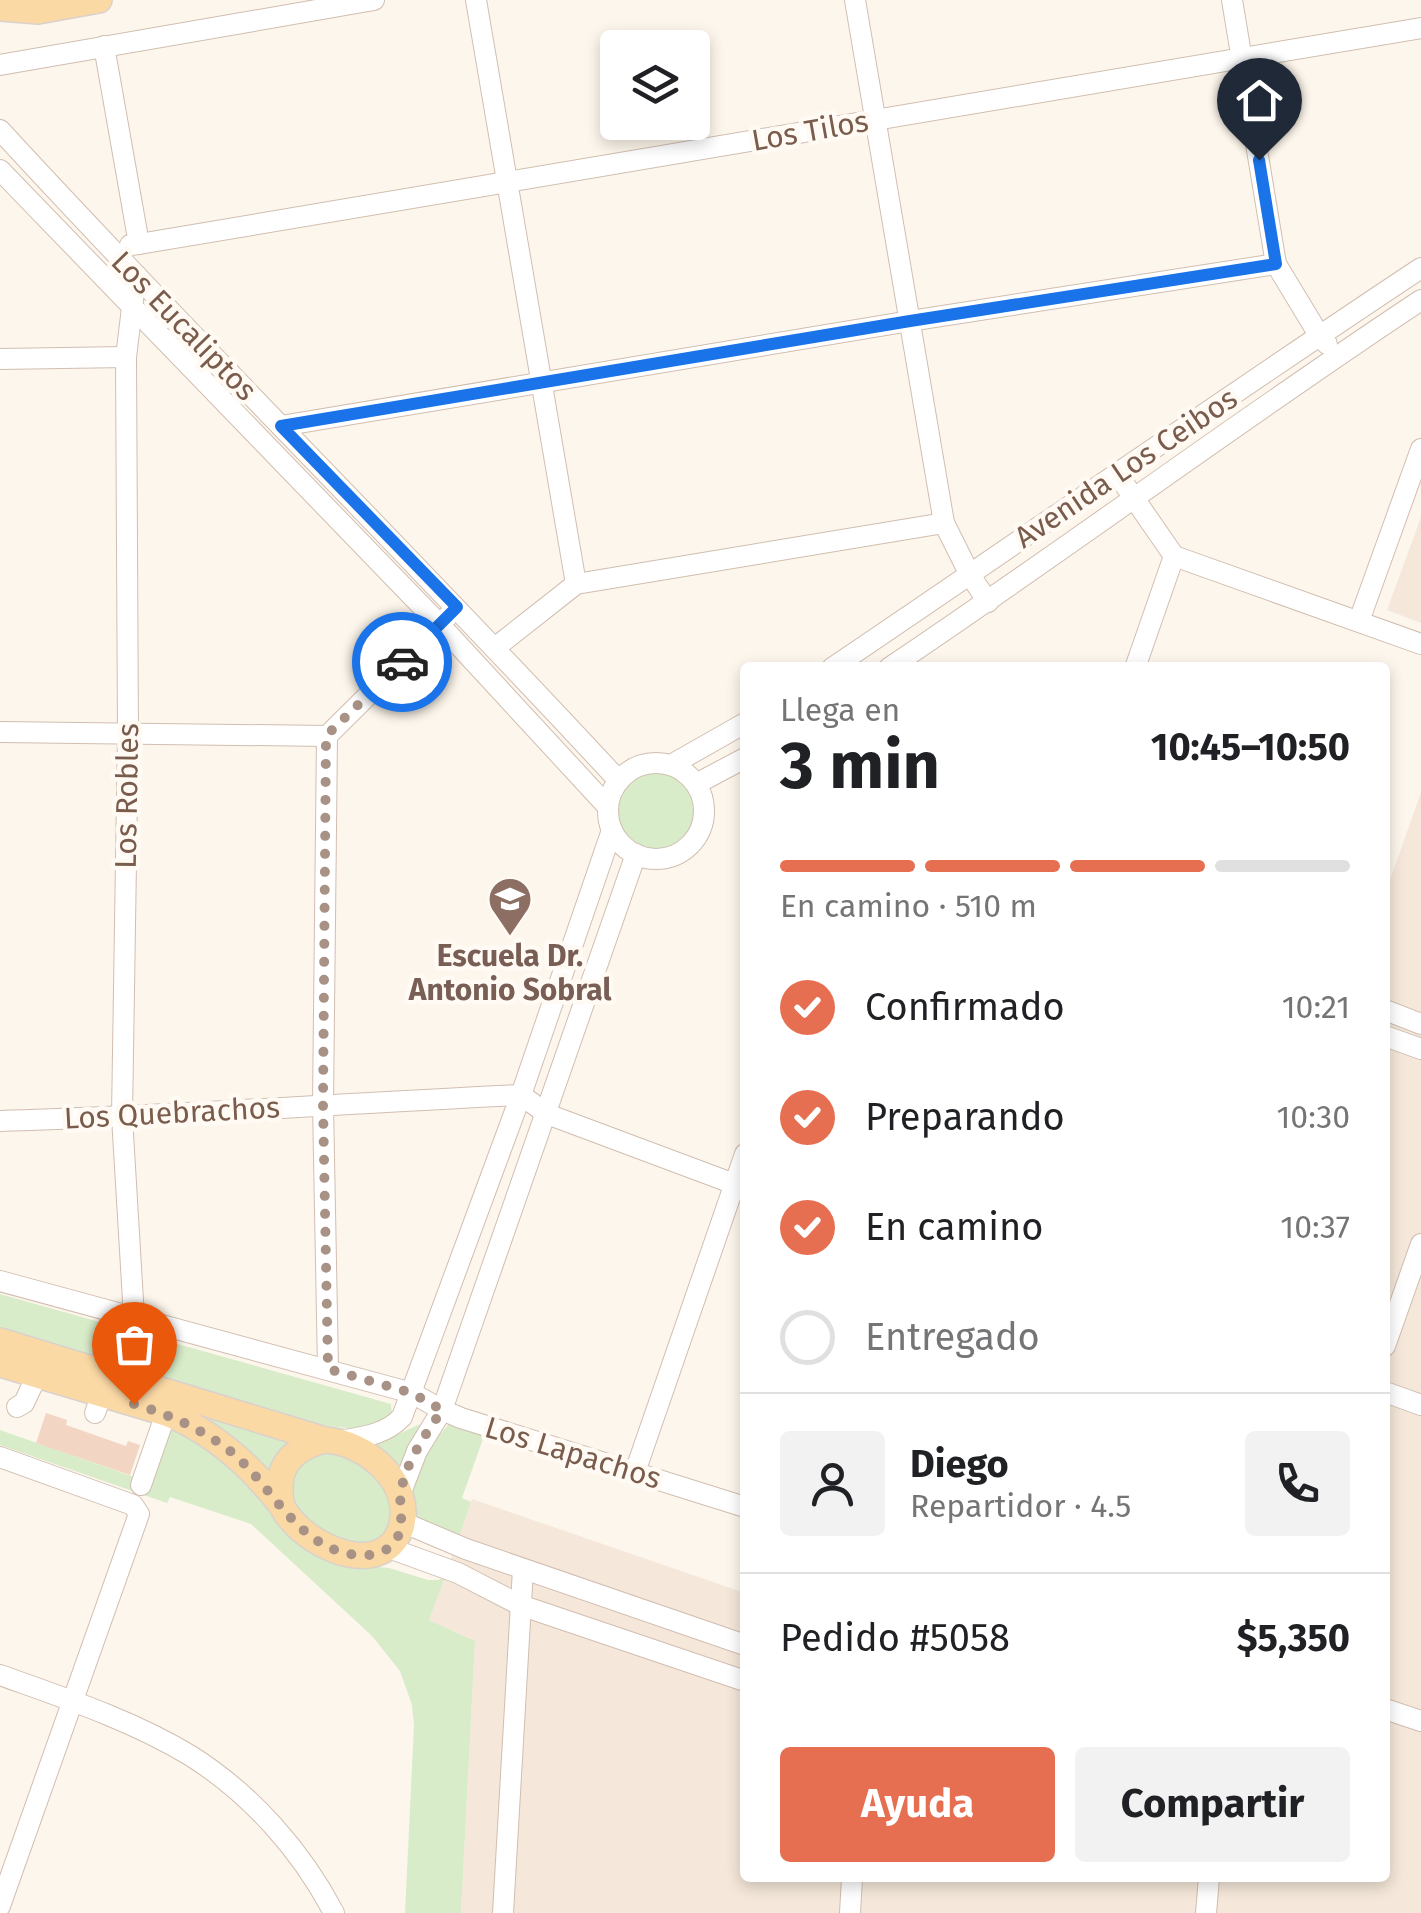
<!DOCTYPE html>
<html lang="es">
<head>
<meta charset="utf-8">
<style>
	body { margin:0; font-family:"Fira Sans",sans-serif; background:#f2f2f2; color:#202124; height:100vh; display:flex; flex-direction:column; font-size:38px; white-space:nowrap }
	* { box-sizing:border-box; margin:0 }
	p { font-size:32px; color:#757577 }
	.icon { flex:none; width:55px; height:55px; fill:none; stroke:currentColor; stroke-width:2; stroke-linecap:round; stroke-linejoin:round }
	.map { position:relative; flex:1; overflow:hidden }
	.side { position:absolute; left:740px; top:662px; width:650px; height:1220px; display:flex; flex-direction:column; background:#fff; border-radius:10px; box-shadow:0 5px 15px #0003 }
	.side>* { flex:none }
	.tools { position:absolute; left:600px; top:30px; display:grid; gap:20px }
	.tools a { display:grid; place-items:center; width:110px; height:110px; border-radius:10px; background:#fff; box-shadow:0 5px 15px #0003; font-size:50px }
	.pin { position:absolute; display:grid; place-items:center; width:85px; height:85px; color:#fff; margin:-102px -42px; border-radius:50% 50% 50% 0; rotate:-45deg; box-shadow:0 0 10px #0007 }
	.pin .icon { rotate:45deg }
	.courier { position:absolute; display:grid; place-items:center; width:100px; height:100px; margin:-50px; border:8px solid #1a73e8; border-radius:50%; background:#fff; color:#222; box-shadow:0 2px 12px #0007 }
	.headline em { font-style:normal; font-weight:700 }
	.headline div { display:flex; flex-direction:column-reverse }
	.headline { display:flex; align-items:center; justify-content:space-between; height:170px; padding:0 40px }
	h1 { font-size:65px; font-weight:700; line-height:75px }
	.bar { display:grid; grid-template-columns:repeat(4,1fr); gap:15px 10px; align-content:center; height:120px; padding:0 40px }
	.bar i { height:12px; border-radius:8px; background:#e0e0e0 }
	.bar .active { background:#e76f51 }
	.bar p { grid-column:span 4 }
	.line { display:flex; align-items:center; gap:25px; padding:0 40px; border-top:2px solid #e0e0e0 }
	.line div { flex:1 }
	.round { display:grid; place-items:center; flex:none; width:105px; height:105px; border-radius:10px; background:#f2f2f2 }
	ol { padding:0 40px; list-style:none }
	li { display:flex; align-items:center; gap:30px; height:110px }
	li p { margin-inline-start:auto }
	li .icon { padding:10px; border-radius:50%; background:#e76f51; color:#fff; stroke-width:4 }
	li:last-child { color:#757577 }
	li i { width:55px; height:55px; border:5px solid #e0e0e0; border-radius:50% }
	.button { display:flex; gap:20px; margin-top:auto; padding:20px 40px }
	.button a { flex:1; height:115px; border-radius:10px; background:#e76f51; color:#fff; font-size:40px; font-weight:700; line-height:115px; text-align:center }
	.button a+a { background:#f2f2f2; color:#202124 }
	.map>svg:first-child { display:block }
	.residential { fill:#f5e8da }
	.green { fill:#d8ecc9 }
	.building { fill:#f3d5c3 }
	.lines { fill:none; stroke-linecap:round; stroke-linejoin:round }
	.minor-casing { stroke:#d1beb0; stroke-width:22 }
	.major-casing { stroke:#dad1cd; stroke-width:28 }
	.minor { stroke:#fff; stroke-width:20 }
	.major { stroke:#fbd9a5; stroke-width:25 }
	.done { stroke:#a89285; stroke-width:10; stroke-dasharray:0 18 }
	.route { stroke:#1a73e8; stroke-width:12 }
	.labels { text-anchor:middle; stroke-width:9; stroke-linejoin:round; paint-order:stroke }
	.street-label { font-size:30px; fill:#7a5c4d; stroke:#fffaf3 }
	.education-label { font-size:30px; font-weight:bold; fill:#785e54; stroke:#fffaf3 }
</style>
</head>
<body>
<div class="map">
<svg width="1421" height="1913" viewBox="0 0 1421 1913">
	<rect width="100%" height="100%" fill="#fdf6ec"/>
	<g class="residential">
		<path d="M1421,517V623L1387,610Z"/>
		<path d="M1421,792V1913H461L475,1641L429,1620L472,1499L745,1593V1878H1385V894Z"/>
	</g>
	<g class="green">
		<circle cx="656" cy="811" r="48"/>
		<path d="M0,1294L391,1404L392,1414C363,1439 319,1424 285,1417L0,1332Z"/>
		<path d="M32,1360L299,1440L269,1474Z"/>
		<path d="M420,1424L398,1472L373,1446Z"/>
		<path d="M449,1424L484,1436L462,1498L471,1502L459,1537L418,1519C401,1483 425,1451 449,1424Z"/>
		<path d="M171,1426L188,1434L354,1565L389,1568L428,1580H438L445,1577L429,1620L475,1641L461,1913H405L414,1725L412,1705L400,1671L372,1636L251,1524L170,1497L167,1503L0,1445V1430L137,1478Z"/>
		<path d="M327,1451L369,1466L390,1497L392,1523L379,1542L353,1546L315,1528L293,1505L290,1475L299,1462Z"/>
	</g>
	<path class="building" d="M46,1413L67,1420L66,1425L126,1446L128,1441L140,1445L130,1475L36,1443Z"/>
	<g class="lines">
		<defs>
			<g id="minor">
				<path d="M476,0L576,584"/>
				<path d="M855,0L944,523L970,575L988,602"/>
				<path d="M1232,0L1276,264L1319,335L1327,344"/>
				<path d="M104,46L139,244L130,245"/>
				<path d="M0,65L374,0"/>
				<path d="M0,130C203,351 416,561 619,781"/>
				<path d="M0,170L440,625L608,807"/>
				<path d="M139,244L1421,28"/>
				<path d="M0,359L126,357"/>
				<path d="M281,426L910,321L1276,264"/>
				<path d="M1118,475L1174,556L1421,644"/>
				<path d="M1359,621L1421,449"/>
				<path d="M496,647L576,584L944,523"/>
				<path d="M832,668C1029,535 1223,399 1421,268"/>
				<path d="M889,668C1068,548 1241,419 1421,300"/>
				<path d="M1135,668L1174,556"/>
				<path d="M0,732L327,736L448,616"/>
				<path d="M327,736L323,1104L328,1369"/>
				<circle cx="656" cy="811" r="48"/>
				<path d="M671,765L745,723"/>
				<path d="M696,784L745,758"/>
				<path d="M1385,1010L1421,1024"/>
				<path d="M1385,1036L1421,1049"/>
				<path d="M0,1121C174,1116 347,1103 521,1095L547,1114L745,1188"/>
				<path d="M0,1281L412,1393L442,1410L461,1418L745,1507"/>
				<path d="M134,1317L122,1117L128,733L126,357L136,275"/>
				<path d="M1385,1346L1421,1244"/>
				<path d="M1385,1392L1421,1405"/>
				<path d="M17,1407L24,1403L37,1375"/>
				<path d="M95,1413L102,1394"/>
				<path d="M339,1441C363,1437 385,1435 402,1417L521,1095L612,830"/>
				<path d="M0,1457L133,1505L139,1514L0,1906"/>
				<path d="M635,1472L745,1154"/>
				<path d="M141,1485L166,1413"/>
				<path d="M400,1495L417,1451L442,1410L636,854"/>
				<path d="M402,1522L466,1549L745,1645"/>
				<path d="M389,1548L458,1573L520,1605L745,1681"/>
				<path d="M0,1675C64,1698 132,1720 191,1756C251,1794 301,1850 334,1913"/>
				<path d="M1385,1709L1421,1721"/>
				<path d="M503,1913L523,1569"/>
				<path d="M850,1913L852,1878"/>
				<path d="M1206,1913L1209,1878"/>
			</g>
			<g id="major">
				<path d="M0,8L38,11L99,0"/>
				<path d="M0,1341L325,1440"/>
				<path d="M0,1364L166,1413C214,1432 251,1466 282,1506"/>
				<path d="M325,1440C366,1442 414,1483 401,1528C397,1539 392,1546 382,1551C351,1567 298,1537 283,1508C280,1502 280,1492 280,1485C281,1458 302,1446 325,1440Z"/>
			</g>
		</defs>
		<use href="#minor" class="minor-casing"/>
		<use href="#major" class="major-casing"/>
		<use href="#minor" class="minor"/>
		<use href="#major" class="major"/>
	</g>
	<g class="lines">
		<path class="done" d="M134,1404C170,1415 200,1428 230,1451C273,1485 297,1550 358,1555C370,1556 384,1554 393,1544C407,1528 398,1510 401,1492C405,1463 426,1434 442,1410L412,1393L328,1369L323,1104L326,736L402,662"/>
		<path class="route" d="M402,662L457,607L281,426L910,321L1276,264L1259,160"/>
	</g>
	<defs>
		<symbol id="school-pin" viewBox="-11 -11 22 30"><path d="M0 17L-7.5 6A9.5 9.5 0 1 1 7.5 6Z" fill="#8d6e63" stroke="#fffaf3"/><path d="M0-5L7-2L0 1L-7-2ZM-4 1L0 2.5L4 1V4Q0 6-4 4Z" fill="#fff"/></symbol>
	</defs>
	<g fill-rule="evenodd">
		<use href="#school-pin" x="485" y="874" width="50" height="68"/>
	</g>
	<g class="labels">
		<g class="street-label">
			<text transform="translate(810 131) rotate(-10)" y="10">Los Tilos</text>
			<text transform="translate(184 326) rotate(46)" y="10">Los Eucaliptos</text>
			<text transform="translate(1126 468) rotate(-34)" y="10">Avenida Los Ceibos</text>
			<text transform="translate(127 796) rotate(-89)" y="10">Los Robles</text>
			<text transform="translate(172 1113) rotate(-3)" y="10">Los Quebrachos</text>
			<text transform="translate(573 1453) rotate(17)" y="10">Los Lapachos</text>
		</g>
		<g class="education-label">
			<text x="510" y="966">Escuela Dr.<tspan x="510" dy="34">Antonio Sobral</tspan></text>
		</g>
	</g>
</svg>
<div class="tools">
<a><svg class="icon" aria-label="layers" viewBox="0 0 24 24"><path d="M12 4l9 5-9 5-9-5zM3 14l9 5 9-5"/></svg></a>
</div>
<div class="pin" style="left:134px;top:1404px;background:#ea580c"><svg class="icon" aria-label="bag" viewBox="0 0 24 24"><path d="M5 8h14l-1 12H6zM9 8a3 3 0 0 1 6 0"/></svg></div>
<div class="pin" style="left:1259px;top:160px;background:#1f2937"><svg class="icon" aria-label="home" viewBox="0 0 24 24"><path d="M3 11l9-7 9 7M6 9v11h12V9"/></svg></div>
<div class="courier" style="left:402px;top:662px"><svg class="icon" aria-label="car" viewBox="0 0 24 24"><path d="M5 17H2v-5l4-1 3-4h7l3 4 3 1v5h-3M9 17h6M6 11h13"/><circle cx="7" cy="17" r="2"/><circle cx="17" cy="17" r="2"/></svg></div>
<section class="side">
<div class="headline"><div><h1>3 min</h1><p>Llega en</p></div><em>10:45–10:50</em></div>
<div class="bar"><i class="active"></i><i class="active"></i><i class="active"></i><i></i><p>En camino · 510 m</p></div>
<ol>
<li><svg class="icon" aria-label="check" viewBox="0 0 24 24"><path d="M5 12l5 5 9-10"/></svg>Confirmado<p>10:21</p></li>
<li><svg class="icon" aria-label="check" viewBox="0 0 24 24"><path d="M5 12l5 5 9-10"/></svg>Preparando<p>10:30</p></li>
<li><svg class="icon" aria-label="check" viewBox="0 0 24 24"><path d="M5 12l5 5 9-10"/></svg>En camino<p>10:37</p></li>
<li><i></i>Entregado</li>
</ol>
<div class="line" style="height:180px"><a class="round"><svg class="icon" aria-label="person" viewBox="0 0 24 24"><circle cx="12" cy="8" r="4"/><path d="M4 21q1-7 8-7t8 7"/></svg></a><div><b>Diego</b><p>Repartidor · 4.5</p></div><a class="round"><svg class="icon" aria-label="phone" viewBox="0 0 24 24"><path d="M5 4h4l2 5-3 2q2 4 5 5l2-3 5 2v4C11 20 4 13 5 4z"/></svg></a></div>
<div class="line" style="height:130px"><div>Pedido #5058</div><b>$5,350</b></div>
<div class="button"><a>Ayuda</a><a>Compartir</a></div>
</section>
</div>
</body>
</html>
